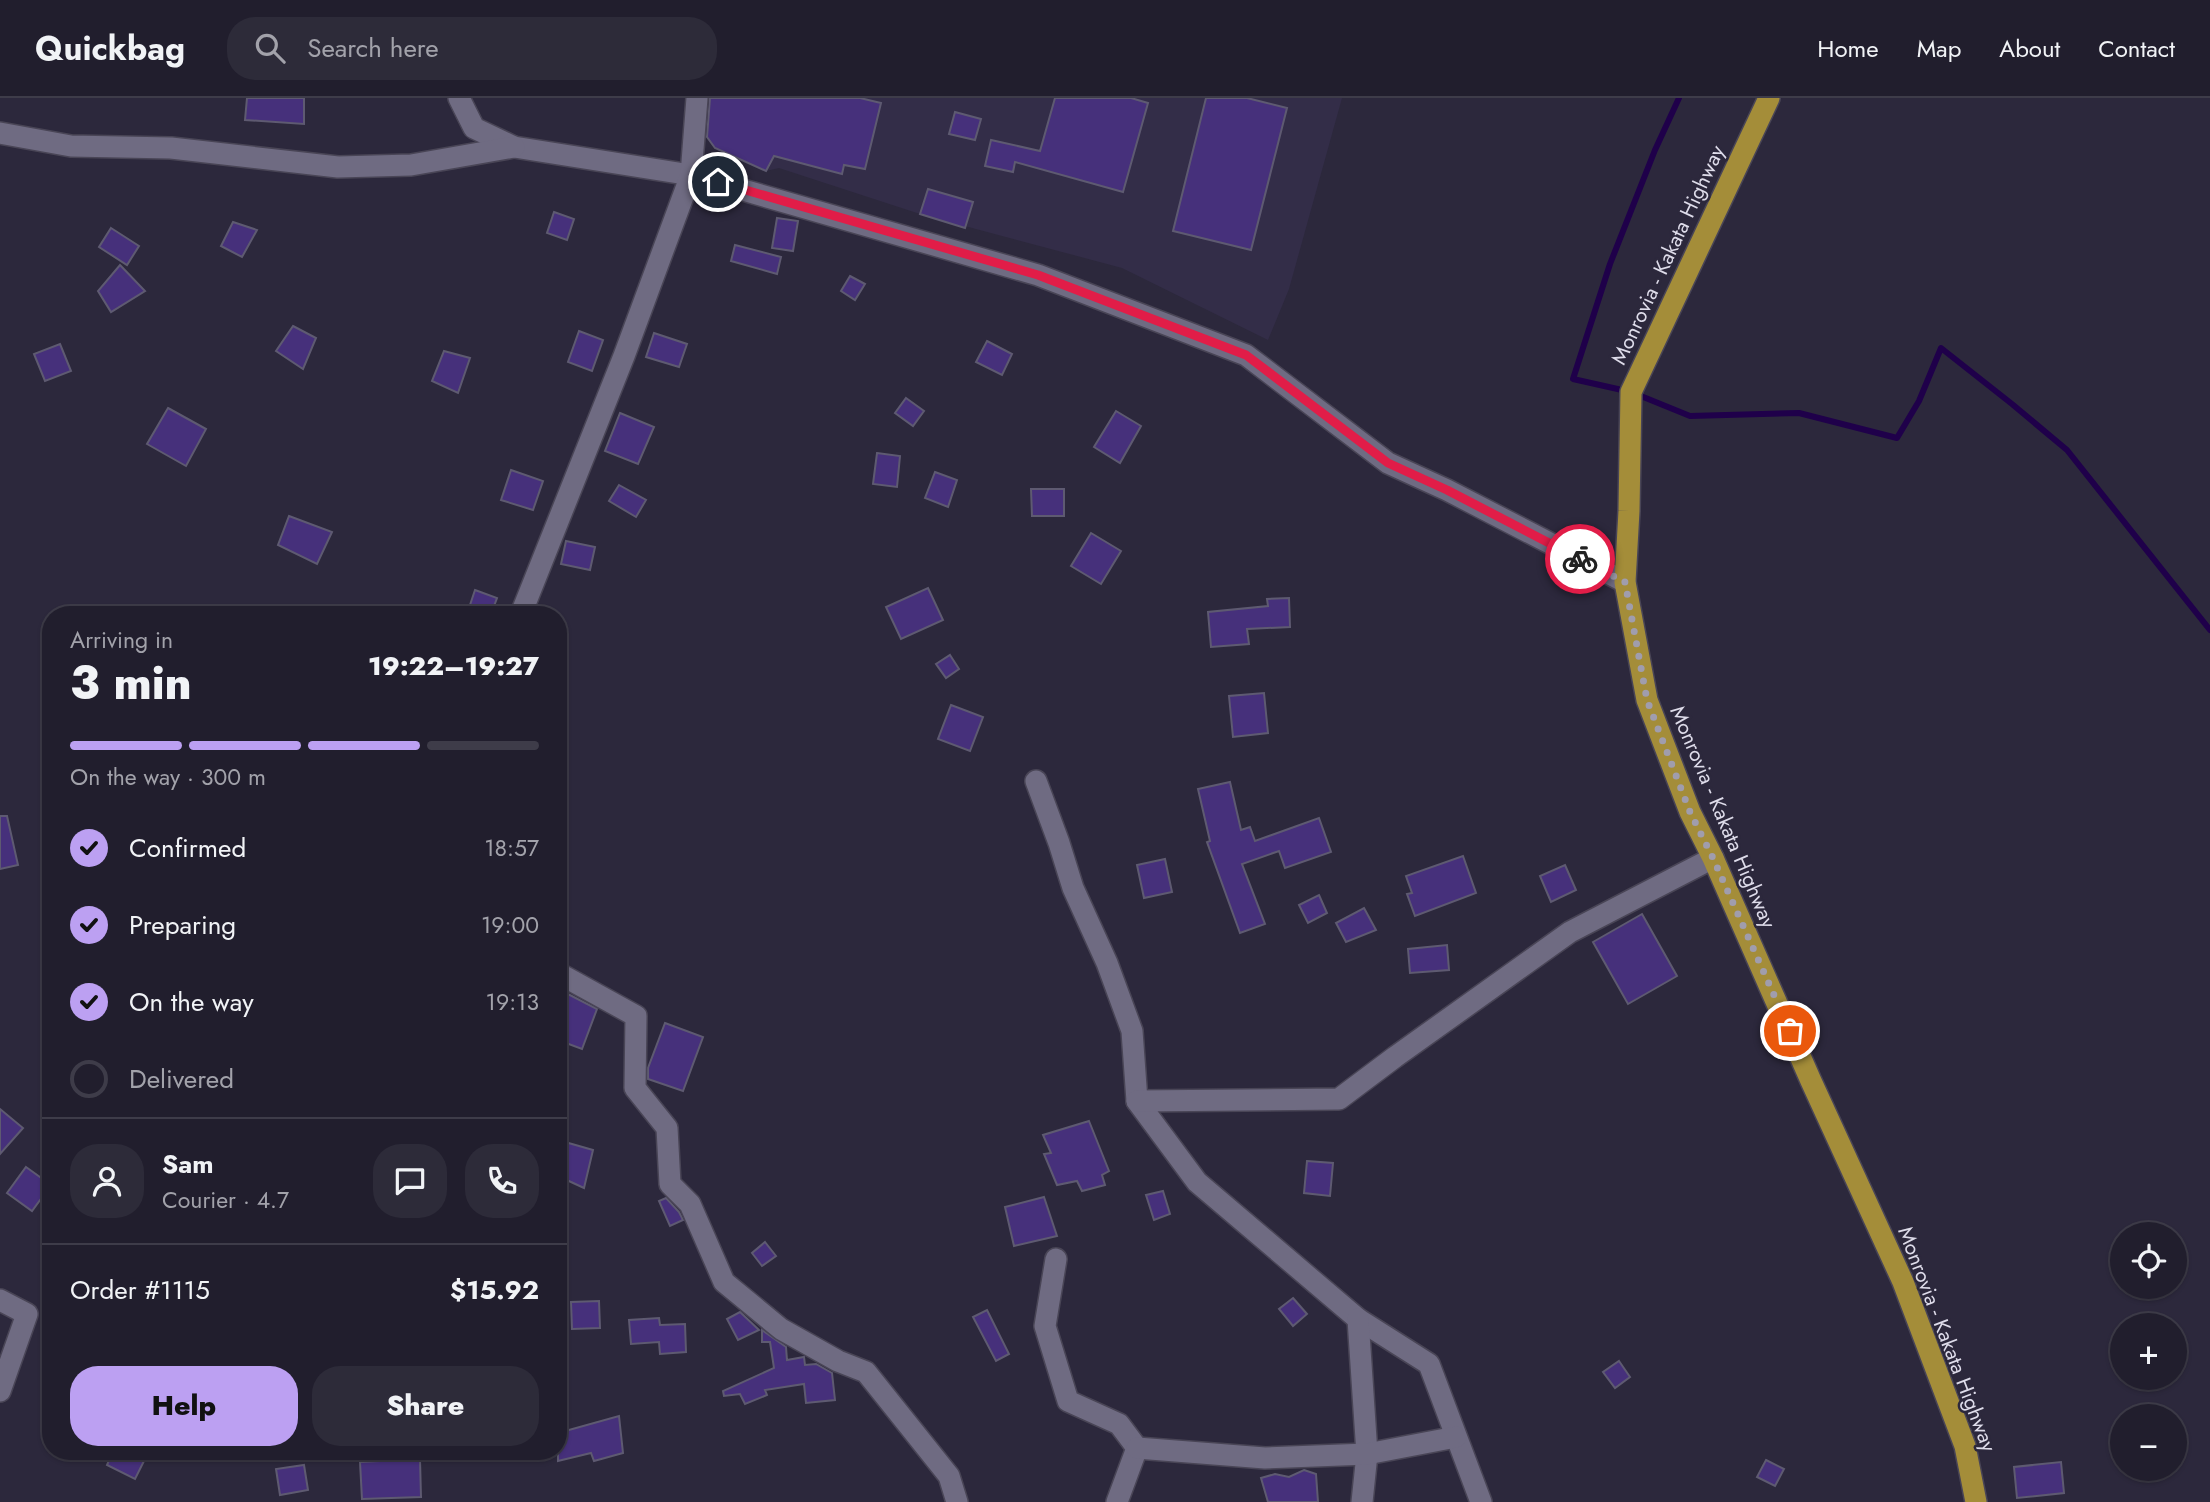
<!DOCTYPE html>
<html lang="en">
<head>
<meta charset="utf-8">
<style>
	body { margin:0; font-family:Jost,sans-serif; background:#2d2b39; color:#f1f3f6; height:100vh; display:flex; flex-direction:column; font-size:26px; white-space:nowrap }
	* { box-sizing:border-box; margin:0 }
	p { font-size:23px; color:#a2a2aa }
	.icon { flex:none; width:38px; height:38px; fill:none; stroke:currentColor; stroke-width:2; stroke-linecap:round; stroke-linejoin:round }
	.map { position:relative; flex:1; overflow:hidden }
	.sheet { position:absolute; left:42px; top:508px; width:525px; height:854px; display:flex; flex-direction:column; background:#211e2d; border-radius:28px; box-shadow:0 2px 5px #0004,0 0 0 2px #3e3c49 }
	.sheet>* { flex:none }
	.tools { position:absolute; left:2110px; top:1124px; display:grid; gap:14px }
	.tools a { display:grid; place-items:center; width:77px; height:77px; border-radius:50%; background:#211e2d; box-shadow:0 2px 5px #0004,0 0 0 2px #3e3c49; font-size:35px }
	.pin { position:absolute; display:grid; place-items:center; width:60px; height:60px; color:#fff; margin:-30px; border:4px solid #fff; border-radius:50%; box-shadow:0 2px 7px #0007 }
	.courier { position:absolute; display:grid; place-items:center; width:70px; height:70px; margin:-35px; border:5px solid #e11d48; border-radius:50%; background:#fff; color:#222; box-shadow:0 2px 9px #0007 }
	.summary em { font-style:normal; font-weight:800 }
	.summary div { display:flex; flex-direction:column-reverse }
	.summary { display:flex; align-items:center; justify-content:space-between; height:119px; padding:0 28px }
	h1 { font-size:46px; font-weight:800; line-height:52px }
	.bar { display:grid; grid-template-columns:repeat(4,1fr); gap:10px 7px; align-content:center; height:84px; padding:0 28px }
	.bar i { height:9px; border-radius:5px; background:#3e3c49 }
	.bar .on { background:#bca0f2 }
	.bar p { grid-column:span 4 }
	.line { display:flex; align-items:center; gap:18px; padding:0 28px; border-top:2px solid #3e3c49 }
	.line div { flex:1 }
	.round { display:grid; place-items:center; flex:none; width:74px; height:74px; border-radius:28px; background:#2d2b39 }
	ol { padding:0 28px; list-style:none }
	li { display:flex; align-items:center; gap:21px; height:77px }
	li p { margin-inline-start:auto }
	li .icon { padding:7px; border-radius:50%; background:#bca0f2; color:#111; stroke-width:4 }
	li:last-child { color:#a2a2aa }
	li i { width:38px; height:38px; border:4px solid #3e3c49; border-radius:50% }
	.button { display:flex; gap:14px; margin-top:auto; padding:14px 28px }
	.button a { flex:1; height:80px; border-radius:28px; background:#bca0f2; color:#111; font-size:28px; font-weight:800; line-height:80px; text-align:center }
	.button a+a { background:#2d2b39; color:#f1f3f6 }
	header { display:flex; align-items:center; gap:42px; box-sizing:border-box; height:98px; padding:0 35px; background:#211e2d; border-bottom:2px solid #3e3c49 }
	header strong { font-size:33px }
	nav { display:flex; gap:38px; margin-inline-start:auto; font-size:24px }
	.search { width:490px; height:63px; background:#2d2b39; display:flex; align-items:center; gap:18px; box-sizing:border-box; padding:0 24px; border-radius:28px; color:#a2a2aa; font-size:26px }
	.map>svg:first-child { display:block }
	.built { fill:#332d48 }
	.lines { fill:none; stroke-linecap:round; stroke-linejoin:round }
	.stream { stroke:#1f004a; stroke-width:6 }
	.building { fill:#46307b; stroke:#5e5a71; stroke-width:2 }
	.minor-casing { stroke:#494556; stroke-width:24 }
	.highway-casing { stroke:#494556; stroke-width:24 }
	.minor { stroke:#6f6b82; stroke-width:21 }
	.highway { stroke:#a48d39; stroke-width:21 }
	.done { stroke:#a09dad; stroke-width:7; stroke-dasharray:0 12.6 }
	.route { stroke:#e11d48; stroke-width:9 }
	.labels { text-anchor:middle; stroke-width:5; stroke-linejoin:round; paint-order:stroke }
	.street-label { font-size:21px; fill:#dedcea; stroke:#2c283c }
</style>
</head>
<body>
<header>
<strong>Quickbag</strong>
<div class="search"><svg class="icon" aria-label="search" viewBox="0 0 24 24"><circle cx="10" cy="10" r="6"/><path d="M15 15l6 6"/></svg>Search here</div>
<nav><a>Home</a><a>Map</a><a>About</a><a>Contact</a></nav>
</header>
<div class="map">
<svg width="2210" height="1404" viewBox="0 0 2210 1404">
	<rect width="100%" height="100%" fill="#2c283c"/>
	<path class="built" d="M711,0H1342L1289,191L1268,242L1122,170L920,116L779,70L766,73L715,50L701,29Z"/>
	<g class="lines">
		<path class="stream" d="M1679,0L1655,52L1610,166L1573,281L1631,294L1690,318L1799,315L1897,340L1919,303L1941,250L2012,306L2067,352L2210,532"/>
	</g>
	<g class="building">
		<path d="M247,0H304V26L245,22Z"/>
		<path d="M710,0H860L881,5L865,71L844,67L842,76L774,58L766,73L715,50L707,39Z"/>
		<path d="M1055,0H1131L1148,5L1123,94L1015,64L1013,74L985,68L991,42L1040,53Z"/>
		<path d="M1206,0H1247L1287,10L1251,152L1173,133Z"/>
		<path d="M955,14L981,21L975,42L949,36Z"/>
		<path d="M928,91L973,104L965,130L920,116Z"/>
		<path d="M554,114L574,121L567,142L547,135Z"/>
		<path d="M777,120L798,123L793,153L772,150Z"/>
		<path d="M233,124L257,132L242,159L221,148Z"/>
		<path d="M111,130L139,148L127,167L99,149Z"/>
		<path d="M735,147L781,159L777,176L731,163Z"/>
		<path d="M120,167L145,193L111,214L98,193Z"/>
		<path d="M850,178L865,186L855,202L841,193Z"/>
		<path d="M293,228L316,240L303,271L276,253Z"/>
		<path d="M579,233L603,242L592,273L568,264Z"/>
		<path d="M654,235L687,246L679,269L646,259Z"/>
		<path d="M987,243L1012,256L1002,277L976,264Z"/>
		<path d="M60,246L71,273L45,283L34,256Z"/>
		<path d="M444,253L470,260L458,295L432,283Z"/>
		<path d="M906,300L924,313L913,328L895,315Z"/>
		<path d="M168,310L206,331L186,368L147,346Z"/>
		<path d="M1116,313L1141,328L1120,365L1094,349Z"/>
		<path d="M620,315L654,329L638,366L605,353Z"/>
		<path d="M877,355L900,358L897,389L873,386Z"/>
		<path d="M511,372L543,383L533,412L501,402Z"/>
		<path d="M935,374L957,382L948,409L925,400Z"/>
		<path d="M619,387L646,402L636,419L609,403Z"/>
		<path d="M1031,391H1064V418H1032Z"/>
		<path d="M289,418L332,434L317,466L278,447Z"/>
		<path d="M1091,435L1121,453L1101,486L1071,468Z"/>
		<path d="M566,443L595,449L590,472L561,466Z"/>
		<path d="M928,490L943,522L901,541L886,509Z"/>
		<path d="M475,492L497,500L491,516H467Z"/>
		<path d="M1289,500L1290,529L1247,531L1249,546L1211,549L1208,514L1268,508L1267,501Z"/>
		<path d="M950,557L959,571L946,580L936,566Z"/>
		<path d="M1264,595L1268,635L1233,639L1229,598Z"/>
		<path d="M951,607L983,619L970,653L938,641Z"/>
		<path d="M1230,684L1241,732L1250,729L1255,743L1319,720L1331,754L1285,770L1279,753L1242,766L1265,826L1240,835L1207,744L1210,743L1198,691Z"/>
		<path d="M0,718H7L18,767L0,771Z"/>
		<path d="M1463,758L1476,795L1415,818L1407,796L1412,795L1406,778Z"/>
		<path d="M1165,761L1172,794L1144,800L1137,767Z"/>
		<path d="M1565,767L1576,792L1551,804L1540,778Z"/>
		<path d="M1319,797L1327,815L1308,825L1299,807Z"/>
		<path d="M1364,810L1376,832L1346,844L1336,825Z"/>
		<path d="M1642,816L1677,878L1628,906L1593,844Z"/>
		<path d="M1447,847L1449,872L1410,875L1408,851Z"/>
		<path d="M564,894L597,911L582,951L558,942V911Z"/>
		<path d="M665,925L703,939L683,993L648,981V970Z"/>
		<path d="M0,1011L23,1030L0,1056Z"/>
		<path d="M1089,1023L1109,1073L1102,1077L1105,1087L1082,1093L1077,1083L1057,1087L1044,1056L1051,1055L1043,1037Z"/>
		<path d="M558,1042L593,1052L584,1090L558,1078Z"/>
		<path d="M1307,1063L1333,1065L1330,1098L1304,1095Z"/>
		<path d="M26,1069L51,1087L32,1113L7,1095Z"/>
		<path d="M1163,1093L1170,1116L1154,1122L1146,1097Z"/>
		<path d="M1044,1099L1057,1138L1014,1148L1005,1109Z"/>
		<path d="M666,1100L679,1114L683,1122L670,1128L659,1103Z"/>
		<path d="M765,1144L776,1158L762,1168L752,1155Z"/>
		<path d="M1293,1200L1307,1216L1293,1228L1279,1211Z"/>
		<path d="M599,1203L600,1230L572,1231L571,1204Z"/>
		<path d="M987,1212L1009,1256L996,1263L973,1219Z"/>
		<path d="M740,1214L759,1232L738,1242L727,1221Z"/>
		<path d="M659,1220L660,1227L685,1226L686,1254L660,1256L659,1244L631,1246L629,1222Z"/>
		<path d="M762,1232L786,1249L787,1262L804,1259L805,1267L816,1266L832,1275L835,1302L806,1305L804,1286L765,1292L767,1297L745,1306L740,1296L724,1298L723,1293L774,1270L770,1244H762Z"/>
		<path d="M1619,1263L1630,1279L1615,1290L1603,1274Z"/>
		<path d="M619,1318L623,1355L594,1363L591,1355L558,1363V1335Z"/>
		<path d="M113,1353H149L135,1381L107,1367Z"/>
		<path d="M420,1361L421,1399L362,1401L360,1364Z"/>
		<path d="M1766,1362L1784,1371L1775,1388L1757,1379Z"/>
		<path d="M2061,1364L2064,1395L2017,1400L2014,1369Z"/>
		<path d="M304,1367L308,1392L280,1397L276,1371Z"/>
		<path d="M1304,1372L1316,1376L1318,1404H1268L1261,1380L1275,1376L1289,1379Z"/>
	</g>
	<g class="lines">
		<defs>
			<g id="minor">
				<path d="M459,0L474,30L514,49L691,77L1038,177L1246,257L1388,365L1447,392L1625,484"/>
				<path d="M0,35L71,48L171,50L338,69L411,67L514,49"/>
				<path d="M521,516L624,258L691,77L697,0"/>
				<path d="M1036,683L1059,745L1073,790L1107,865L1132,933L1137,1003L1197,1084L1358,1221L1429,1266L1481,1404"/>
				<path d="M558,875L636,918L635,990L667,1030L670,1086L690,1106L724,1184L781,1231L838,1263L866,1274L949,1378L957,1404"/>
				<path d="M1137,1003L1339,1001L1395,959L1570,834L1713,760"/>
				<path d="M1056,1161L1045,1228L1068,1303L1119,1326L1137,1350L1117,1404"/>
				<path d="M0,1202L27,1216L0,1293"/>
				<path d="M1358,1221L1367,1356L1362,1404"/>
				<path d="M1137,1350L1265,1360L1367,1356L1456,1339"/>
			</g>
			<path id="highway" d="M1769,0L1631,294L1629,413L1625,484L1647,602L1690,714L1713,760L1811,983L1903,1184L1965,1348L1976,1404"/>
		</defs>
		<use href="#minor" class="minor-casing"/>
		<use href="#highway" class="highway-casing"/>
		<use href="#minor" class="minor"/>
		<use href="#highway" class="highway"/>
	</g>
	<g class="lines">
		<path class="done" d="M1580,461L1625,484L1647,602L1690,714L1713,760L1790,933"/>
		<path class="route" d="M718,84L1038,177L1246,257L1388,365L1447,392L1580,461"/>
	</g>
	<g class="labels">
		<g class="street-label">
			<text transform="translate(1668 157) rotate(-65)" y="7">Monrovia - Kakata Highway</text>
			<text transform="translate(1723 719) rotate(67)" y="7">Monrovia - Kakata Highway</text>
			<text transform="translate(1947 1241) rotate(69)" y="7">Monrovia - Kakata Highway</text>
		</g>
	</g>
</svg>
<div class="tools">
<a><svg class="icon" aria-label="locate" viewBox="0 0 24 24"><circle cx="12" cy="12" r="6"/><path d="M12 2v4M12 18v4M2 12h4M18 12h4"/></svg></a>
<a>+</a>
<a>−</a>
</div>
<div class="pin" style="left:1790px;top:933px;background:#ea580c"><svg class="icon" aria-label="bag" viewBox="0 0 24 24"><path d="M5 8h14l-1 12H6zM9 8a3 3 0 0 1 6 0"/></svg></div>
<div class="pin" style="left:718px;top:84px;background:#1f2937"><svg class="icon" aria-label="home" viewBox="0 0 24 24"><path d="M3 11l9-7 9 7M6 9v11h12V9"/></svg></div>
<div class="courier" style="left:1580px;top:461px"><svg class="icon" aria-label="bike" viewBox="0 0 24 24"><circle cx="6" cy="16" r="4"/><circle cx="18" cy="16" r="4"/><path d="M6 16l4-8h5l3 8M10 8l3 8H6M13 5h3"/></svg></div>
<section class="sheet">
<div class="summary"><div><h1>3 min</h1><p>Arriving in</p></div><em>19:22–19:27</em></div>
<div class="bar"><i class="on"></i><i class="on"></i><i class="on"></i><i></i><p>On the way · 300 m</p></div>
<ol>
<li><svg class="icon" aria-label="check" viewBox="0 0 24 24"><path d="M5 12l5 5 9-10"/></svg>Confirmed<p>18:57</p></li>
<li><svg class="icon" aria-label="check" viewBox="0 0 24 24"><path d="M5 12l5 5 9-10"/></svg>Preparing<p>19:00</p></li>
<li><svg class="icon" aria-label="check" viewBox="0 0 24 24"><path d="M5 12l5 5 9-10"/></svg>On the way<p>19:13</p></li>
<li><i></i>Delivered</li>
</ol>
<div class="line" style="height:126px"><a class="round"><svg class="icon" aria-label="person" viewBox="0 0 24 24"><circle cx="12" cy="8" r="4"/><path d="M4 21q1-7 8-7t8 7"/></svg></a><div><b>Sam</b><p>Courier · 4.7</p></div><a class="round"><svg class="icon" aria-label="chat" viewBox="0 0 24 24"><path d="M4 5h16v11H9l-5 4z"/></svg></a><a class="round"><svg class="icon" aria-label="phone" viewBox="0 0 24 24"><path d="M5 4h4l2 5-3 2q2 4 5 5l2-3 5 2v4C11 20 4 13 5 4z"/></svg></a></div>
<div class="line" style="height:91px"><div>Order #1115</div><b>$15.92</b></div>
<div class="button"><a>Help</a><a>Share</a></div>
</section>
</div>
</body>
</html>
